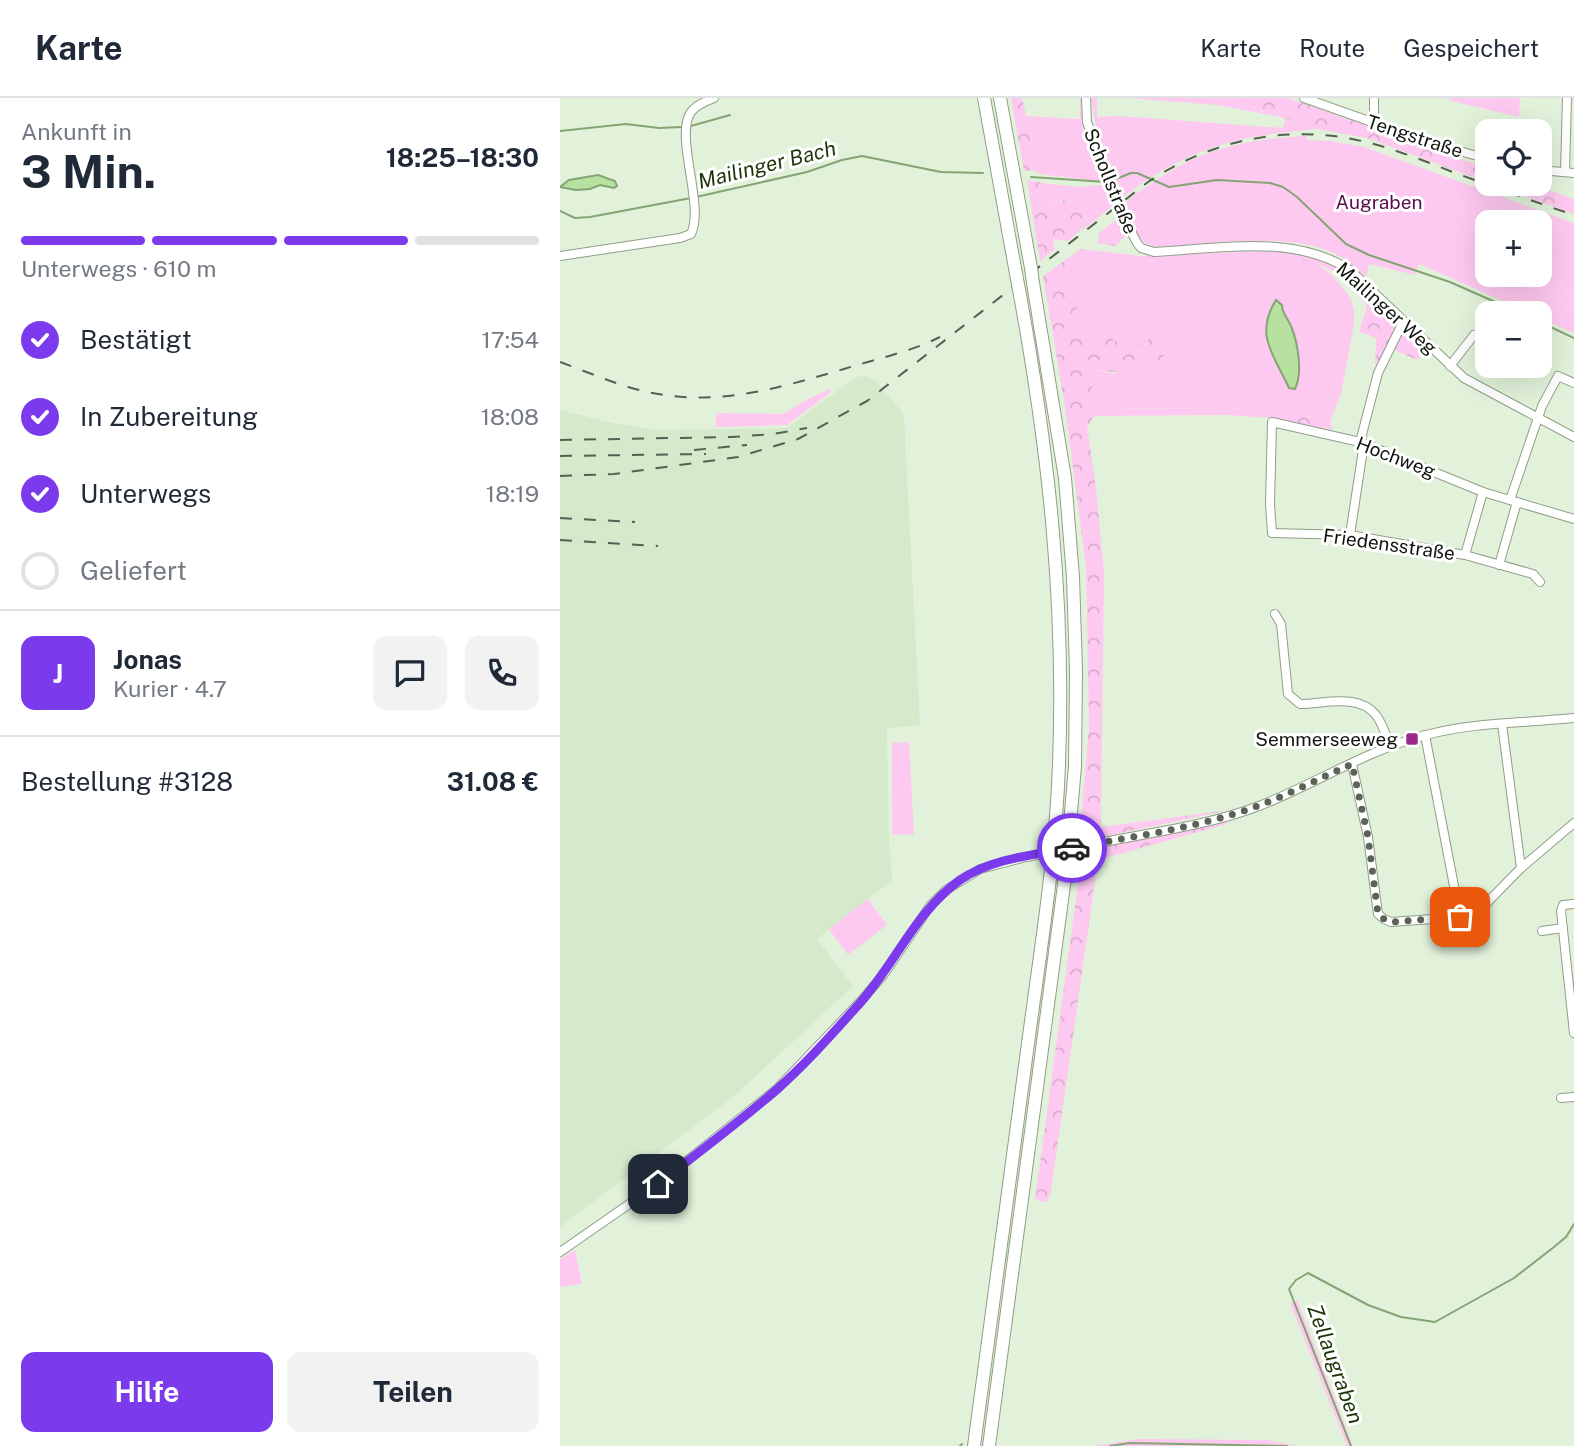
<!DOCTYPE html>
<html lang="de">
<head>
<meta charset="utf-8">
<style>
	body { margin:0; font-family:"Public Sans",sans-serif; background:#f2f2f3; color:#1f2937; height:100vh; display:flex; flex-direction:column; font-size:26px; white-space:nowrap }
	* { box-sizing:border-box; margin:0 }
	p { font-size:23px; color:#747a83 }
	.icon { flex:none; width:38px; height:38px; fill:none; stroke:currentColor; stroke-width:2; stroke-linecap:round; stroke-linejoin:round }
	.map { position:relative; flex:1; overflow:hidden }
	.panel { display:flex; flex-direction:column; background:#fff; width:560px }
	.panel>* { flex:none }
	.tools { position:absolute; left:915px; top:21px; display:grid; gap:14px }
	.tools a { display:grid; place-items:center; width:77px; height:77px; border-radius:14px; background:#fff; box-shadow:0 7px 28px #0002; font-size:35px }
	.pin { position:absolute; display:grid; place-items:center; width:60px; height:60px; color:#fff; margin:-30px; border-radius:14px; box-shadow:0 4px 10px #0006 }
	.courier { position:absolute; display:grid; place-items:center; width:70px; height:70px; margin:-35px; border:5px solid #7c3aed; border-radius:50%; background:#fff; color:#222; box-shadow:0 2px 9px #0007 }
	.overview em { font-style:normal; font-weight:700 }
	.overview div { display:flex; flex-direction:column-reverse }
	.overview { display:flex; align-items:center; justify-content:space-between; height:119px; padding:0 21px }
	h1 { font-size:46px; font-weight:700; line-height:52px }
	.bar { display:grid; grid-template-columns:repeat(4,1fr); gap:10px 7px; align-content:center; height:84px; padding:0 21px }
	.bar i { height:9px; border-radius:5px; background:#e0e1e3 }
	.bar .selected { background:#7c3aed }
	.bar p { grid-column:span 4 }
	.line { display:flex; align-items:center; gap:18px; padding:0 21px; border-top:2px solid #e0e1e3 }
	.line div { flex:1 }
	.round { display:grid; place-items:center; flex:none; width:74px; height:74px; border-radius:14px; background:#f2f2f3 }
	ol { padding:0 21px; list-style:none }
	li { display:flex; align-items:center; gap:21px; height:77px }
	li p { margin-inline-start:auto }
	li .icon { padding:7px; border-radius:50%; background:#7c3aed; color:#fff; stroke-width:4 }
	li:last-child { color:#747a83 }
	li i { width:38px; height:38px; border:4px solid #e0e1e3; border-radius:50% }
	.cta { display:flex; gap:14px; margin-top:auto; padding:14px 21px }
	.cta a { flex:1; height:80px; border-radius:14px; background:#7c3aed; color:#fff; font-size:28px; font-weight:700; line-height:80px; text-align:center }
	.cta a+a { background:#f2f2f3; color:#1f2937 }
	header { display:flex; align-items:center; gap:42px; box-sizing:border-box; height:98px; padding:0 35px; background:#fff; border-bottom:2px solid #e0e1e3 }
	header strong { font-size:33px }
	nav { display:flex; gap:38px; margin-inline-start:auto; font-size:24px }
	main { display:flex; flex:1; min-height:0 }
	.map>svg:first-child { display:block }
	.built { fill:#d5e9cb }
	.green { fill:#fec9f0; fill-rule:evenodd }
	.forest { fill:url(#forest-crowns) }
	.water { fill:#b7e19f; stroke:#85a474; stroke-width:2 }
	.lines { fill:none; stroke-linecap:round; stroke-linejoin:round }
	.stream { stroke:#85a474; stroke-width:2 }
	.minor-casing { stroke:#8f9e88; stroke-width:10 }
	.highway-casing { stroke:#8f9e88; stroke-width:14 }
	.minor { stroke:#fff; stroke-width:8 }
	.highway { stroke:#fff; stroke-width:12 }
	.rail { stroke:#576053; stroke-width:2; stroke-dasharray:12 12; stroke-linecap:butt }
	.minor-bridge-casing { stroke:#8f9e88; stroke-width:10; stroke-linecap:butt }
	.highway-bridge-casing { stroke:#8f9e88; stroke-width:14; stroke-linecap:butt }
	.minor-bridge { stroke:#fff; stroke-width:8 }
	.highway-bridge { stroke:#fff; stroke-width:12 }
	.done { stroke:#5a6355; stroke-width:7; stroke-dasharray:0 12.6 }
	.route { stroke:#7c3aed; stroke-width:9 }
	.poi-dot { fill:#9b2987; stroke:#fff; stroke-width:2.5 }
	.labels { text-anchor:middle; stroke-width:6; stroke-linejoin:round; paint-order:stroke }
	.street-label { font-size:19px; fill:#10160e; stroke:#fff }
	.park-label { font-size:19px; fill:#580c4c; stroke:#fff }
	.poi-label { font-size:19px; fill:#10160e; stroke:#fff; text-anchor:end }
	.water-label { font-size:21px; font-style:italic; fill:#1c3608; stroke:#fff }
</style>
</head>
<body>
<header>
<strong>Karte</strong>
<nav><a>Karte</a><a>Route</a><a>Gespeichert</a></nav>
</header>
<main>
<section class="panel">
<div class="overview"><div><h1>3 Min.</h1><p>Ankunft in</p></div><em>18:25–18:30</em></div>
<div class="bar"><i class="selected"></i><i class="selected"></i><i class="selected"></i><i></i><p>Unterwegs · 610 m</p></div>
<ol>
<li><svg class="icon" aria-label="check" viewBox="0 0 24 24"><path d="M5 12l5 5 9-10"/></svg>Bestätigt<p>17:54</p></li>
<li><svg class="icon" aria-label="check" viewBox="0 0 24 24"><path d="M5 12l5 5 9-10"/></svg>In Zubereitung<p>18:08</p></li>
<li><svg class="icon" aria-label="check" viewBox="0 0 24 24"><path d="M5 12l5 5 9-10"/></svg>Unterwegs<p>18:19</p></li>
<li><i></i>Geliefert</li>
</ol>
<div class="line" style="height:126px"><b class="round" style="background:#7c3aed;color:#fff">J</b><div><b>Jonas</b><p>Kurier · 4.7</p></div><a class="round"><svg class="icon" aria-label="chat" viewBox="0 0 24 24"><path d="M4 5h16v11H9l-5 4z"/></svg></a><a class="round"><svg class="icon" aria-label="phone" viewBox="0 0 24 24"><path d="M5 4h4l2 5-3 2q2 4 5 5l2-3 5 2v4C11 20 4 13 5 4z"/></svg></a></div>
<div class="line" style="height:91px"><div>Bestellung #3128</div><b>31.08 €</b></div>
<div class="cta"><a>Hilfe</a><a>Teilen</a></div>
</section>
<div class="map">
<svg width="1014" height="1348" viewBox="0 0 1014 1348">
	<defs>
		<pattern id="forest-crowns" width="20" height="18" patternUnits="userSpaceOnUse" patternTransform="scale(1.75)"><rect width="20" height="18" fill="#fec9f0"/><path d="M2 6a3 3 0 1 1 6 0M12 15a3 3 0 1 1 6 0" fill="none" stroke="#d9accd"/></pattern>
	</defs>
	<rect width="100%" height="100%" fill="#e2f2da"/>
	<path class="built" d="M305,278L315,282L343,315L344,321L360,627L327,630L329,744L332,782L257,841L293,888L173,999L0,1129V312L57,326L99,332L227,330L296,279Z"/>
	<g class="green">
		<path d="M520,0H524L546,81L534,83L504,79L502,76L500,79L477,75L476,72H479L466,18L520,21Z"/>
		<path d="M531,0H537V19L559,18L723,30L726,20L657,7L569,0H665L757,31C676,38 627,50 562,100L537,33Z"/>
		<path d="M888,0H960L959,19L892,3Z"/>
		<path d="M746,38L747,42L771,43L804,49L1014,125V235L980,220V215H970L859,166L855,177L809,166L806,179C796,170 787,161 775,156C729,133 647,146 596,149C577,147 566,120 567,103C627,56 670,42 746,38ZM928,124H980V177H928Z"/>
		<path d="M482,85L522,89L547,86L556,105L520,134L528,119L504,101L487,109Z"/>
		<path d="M719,157L756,165L772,177L790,199L794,212V227L781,296L770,324L718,312L665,310L536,311L529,271L554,276L587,246L552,243L551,238L522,233L505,161L537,159L582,163Z"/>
		<path d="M272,290L269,296L227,327L155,329L157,315L223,316L246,302Z"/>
		<path d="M349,644L354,736L332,737V645Z"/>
		<path d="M308,801L327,827L288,857L269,831Z"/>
		<path d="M15,1152L22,1186L0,1189V1161Z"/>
		<path d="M737,1202L793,1348H787L730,1205Z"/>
		<path d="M579,1341L708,1342L735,1348H533Z"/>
	</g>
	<g class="forest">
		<path d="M451,0H462L479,72L464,73Z"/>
		<path d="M665,0H728L927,70V84L807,40L757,31Z"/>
		<path d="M467,82L482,85L487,109L516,97L529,107C528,124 521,133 508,143L493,141L495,151L480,163Z"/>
		<path d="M932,86H972L1014,101V116Z"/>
		<path d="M561,118L568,136L555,148L537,145L540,134Z"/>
		<path d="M521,151L581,158L721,152L757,159L785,174L837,222L865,252L857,262L828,249L815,268L816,240L799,234L807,208L781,177L756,165L719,157L582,163L538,159L505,161L522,233L552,238L553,243L587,246L590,237L600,234L608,248C606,252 604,259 600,262C583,277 549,275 529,271L536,311L665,310L718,312L770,324L772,332L712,320L665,317L534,318L527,328L536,390L544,474L541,729L669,712L519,744L529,629L526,469L505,309L483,178Z"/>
		<path d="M666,724L667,726L538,762L491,1093L487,1104L475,1102L522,757L525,753Z"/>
	</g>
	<g class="water">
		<path d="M38,77L55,83L57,88L54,90L40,87L30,91L16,92L0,89L9,82Z"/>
		<path d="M716,202L722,207C722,216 728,220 731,228C738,245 743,275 735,291L729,290C714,257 694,237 716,202Z"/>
	</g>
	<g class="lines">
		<g class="stream">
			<path d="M131,28L170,17"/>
			<path d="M0,33L66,26L99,30L122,29"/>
			<path d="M471,79L546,84"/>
			<path d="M551,83L571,75H577L609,89L657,82L710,85L723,89L737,99L786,146L809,157L890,184L960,215"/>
			<path d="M136,99L247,74L282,62L302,58L381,74L423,75"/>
			<path d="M0,113L15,120L30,119L131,100"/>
			<path d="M980,224L1014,240"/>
			<path d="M400,1348L402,1346"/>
			<path d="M550,1348L570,1345L727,1348"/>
			<path d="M791,1348L729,1191L736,1182L748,1175L808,1207L841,1219L875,1224L954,1180L994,1149L1006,1139L1014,1126"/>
		</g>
		<defs>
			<g id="minor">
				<path d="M526,0L527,24L561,113L577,145L581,150L594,154C658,151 733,135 790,172L904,280L1014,339"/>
				<path d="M744,0L871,45L928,61"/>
				<path d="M814,26V0"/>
				<path d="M980,72L1014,75"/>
				<path d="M1005,74L1007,0"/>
				<path d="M0,158L120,140L131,136C145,107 114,38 131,14C136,7 146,3 154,0"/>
				<path d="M890,268L914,237"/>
				<path d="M800,344L818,275L843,224"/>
				<path d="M950,402L982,308L998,278L1014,285"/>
				<path d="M790,437L804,345"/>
				<path d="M905,457L923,394"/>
				<path d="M939,467L957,404"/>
				<path d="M980,484L973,476L905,457L790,437L712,435L710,406L712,324L800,344L923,394L1014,421"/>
				<path d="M715,516L721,526L728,596L740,606C764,606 798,595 816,617C823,626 826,639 831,648"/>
				<path d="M942,626L961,770"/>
				<path d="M865,637L900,819"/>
				<path d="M792,666L808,739L818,816L824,821L831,824L914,818L961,770L1014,725"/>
				<path d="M533,746C589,735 646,728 699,708C755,686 807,652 866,637C914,624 965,625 1014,620"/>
				<path d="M1014,806L1003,807L1001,813L1014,935"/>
				<path d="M982,833L1003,830"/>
				<path d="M1001,1000L1014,999"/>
				<path d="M0,1154L98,1086L217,991L301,903L324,876L370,808L386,792L420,771L466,759"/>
			</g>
			<g id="highway">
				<path d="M424,0L457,181"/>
				<path d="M440,0L471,170"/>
				<path d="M414,1348C432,1211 451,1075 469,938C481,848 496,757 499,666C505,504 489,356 460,197"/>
				<path d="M429,1348L506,772L515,668L516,573L513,479L505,380L473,185"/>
			</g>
		</defs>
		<use href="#minor" class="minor-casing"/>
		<use href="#highway" class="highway-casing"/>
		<use href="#minor" class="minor"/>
		<use href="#highway" class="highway"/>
		<g class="rail">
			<path d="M0,264C25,273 50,284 75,291C150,311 212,292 284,271C316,261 350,254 380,239"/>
			<path d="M0,342L172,339L213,336L247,330"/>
			<path d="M134,352L187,347"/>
			<path d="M0,358L146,356"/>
			<path d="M0,378L54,376L178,359L238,341L307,303L588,84C648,44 721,27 792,41C829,48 864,63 898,76C937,90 975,104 1014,117"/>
			<path d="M0,420L75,424"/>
			<path d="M0,442L98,448"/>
		</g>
		<defs>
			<path id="minor-bridge" d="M466,759L533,746"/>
			<g id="highway-bridge">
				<path d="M471,170L473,185"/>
				<path d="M457,181L460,197"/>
			</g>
		</defs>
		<use href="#minor-bridge" class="minor-bridge-casing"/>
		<use href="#highway-bridge" class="highway-bridge-casing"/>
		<use href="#minor-bridge" class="minor-bridge"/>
		<use href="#highway-bridge" class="highway-bridge"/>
	</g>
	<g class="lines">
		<path class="done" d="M512,750C565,740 621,732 674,716C715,704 753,683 792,666L808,739L818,816L824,821L831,824L900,819"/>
		<path class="route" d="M98,1086C137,1055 177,1026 215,993C245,967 273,935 300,905C335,866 356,813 400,782C432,760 474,757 512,750"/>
	</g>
	<rect class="poi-dot" x="845" y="634" width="14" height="14" rx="3.5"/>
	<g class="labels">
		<g class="street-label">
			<text transform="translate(855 38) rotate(18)" y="7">Tengstraße</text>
			<text transform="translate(551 83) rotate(68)" y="7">Schollstraße</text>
			<text transform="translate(827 210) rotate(42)" y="7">Mailinger Weg</text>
			<text transform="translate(836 359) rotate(21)" y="7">Hochweg</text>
			<text transform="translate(829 446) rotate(8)" y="7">Friedensstraße</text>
		</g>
		<g class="park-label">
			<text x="819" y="111">Augraben</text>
		</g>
		<g class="poi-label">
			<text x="838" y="648">Semmerseeweg</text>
		</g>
		<g class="water-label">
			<text transform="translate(207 67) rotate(-14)" y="7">Mailinger Bach</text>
			<text transform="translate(775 1266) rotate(70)" y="7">Zellaugraben</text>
		</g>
	</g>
</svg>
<div class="tools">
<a><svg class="icon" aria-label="locate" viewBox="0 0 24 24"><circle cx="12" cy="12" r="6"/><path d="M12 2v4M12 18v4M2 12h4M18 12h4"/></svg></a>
<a>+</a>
<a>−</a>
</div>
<div class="pin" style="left:900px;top:819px;background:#ea580c"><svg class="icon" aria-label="bag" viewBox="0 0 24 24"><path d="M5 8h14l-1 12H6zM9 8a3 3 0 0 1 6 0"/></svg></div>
<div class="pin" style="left:98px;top:1086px;background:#1f2937"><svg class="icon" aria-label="home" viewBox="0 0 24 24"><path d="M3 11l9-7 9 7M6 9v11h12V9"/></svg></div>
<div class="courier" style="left:512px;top:750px"><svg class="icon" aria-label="car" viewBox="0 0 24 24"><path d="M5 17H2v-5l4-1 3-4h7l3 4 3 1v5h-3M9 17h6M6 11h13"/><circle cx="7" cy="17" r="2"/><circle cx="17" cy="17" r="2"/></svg></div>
</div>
</main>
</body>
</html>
